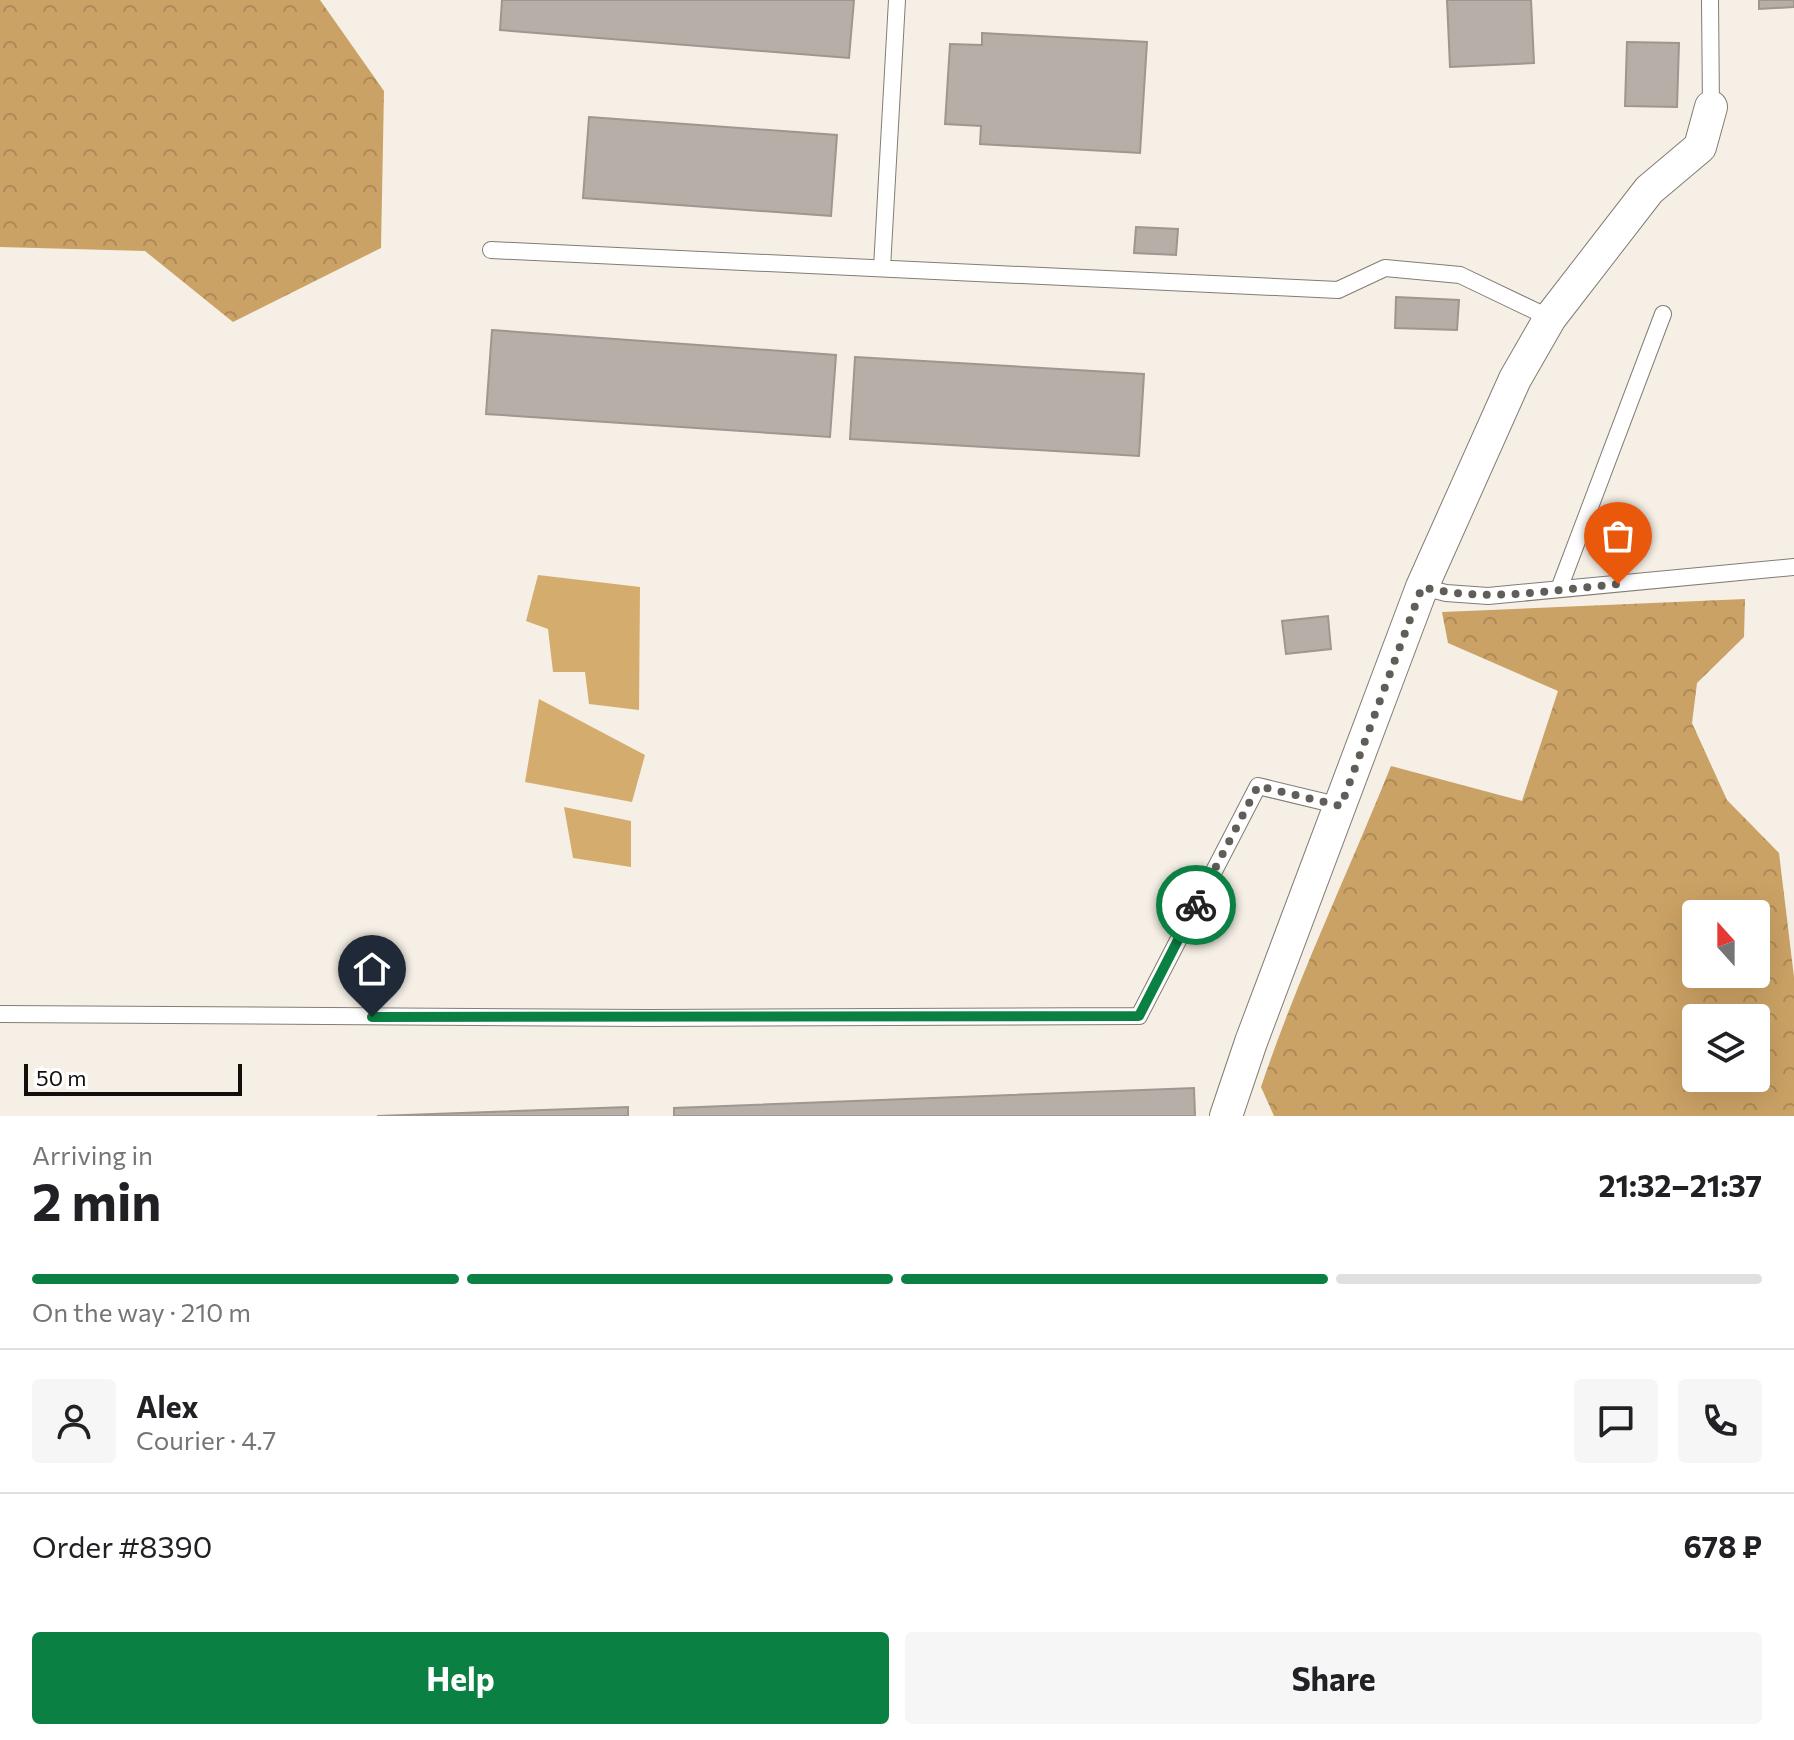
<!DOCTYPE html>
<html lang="en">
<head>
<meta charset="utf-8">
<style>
	body { margin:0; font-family:Commissioner,sans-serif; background:#f6f6f6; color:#202124; height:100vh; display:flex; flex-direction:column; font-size:30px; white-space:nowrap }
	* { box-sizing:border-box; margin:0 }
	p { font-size:26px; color:#757577 }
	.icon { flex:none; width:44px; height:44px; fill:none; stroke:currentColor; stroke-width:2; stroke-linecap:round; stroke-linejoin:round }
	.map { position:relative; height:1116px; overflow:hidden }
	.sheet { display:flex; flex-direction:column; background:#fff; flex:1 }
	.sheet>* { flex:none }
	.needle { width:52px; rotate:339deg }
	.tools { position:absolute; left:1682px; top:900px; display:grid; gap:16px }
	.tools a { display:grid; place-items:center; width:88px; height:88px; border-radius:8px; background:#fff; box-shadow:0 8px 32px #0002; font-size:40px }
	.scale { position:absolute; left:24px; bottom:20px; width:218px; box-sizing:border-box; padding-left:8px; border:4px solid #12100d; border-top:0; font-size:22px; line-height:28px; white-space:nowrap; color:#12100d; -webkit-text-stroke:6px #fff; paint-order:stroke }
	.pin { position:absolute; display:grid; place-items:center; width:68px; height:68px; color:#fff; margin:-82px -34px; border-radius:50% 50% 50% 0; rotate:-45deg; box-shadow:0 0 8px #0007 }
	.pin .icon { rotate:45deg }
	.courier { position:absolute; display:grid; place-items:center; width:80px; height:80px; margin:-40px; border:6px solid #0b8043; border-radius:50%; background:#fff; color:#222; box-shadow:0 2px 10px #0007 }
	.overview em { font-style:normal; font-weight:700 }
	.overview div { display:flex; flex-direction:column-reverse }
	.overview { display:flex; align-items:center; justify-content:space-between; height:136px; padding:0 32px }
	h1 { font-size:52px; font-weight:700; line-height:60px }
	.bar { display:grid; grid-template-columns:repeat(4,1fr); gap:12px 8px; align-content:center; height:96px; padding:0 32px }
	.bar i { height:10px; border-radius:6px; background:#e0e0e0 }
	.bar .current { background:#0b8043 }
	.bar p { grid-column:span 4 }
	.line { display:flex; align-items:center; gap:20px; padding:0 32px; border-top:2px solid #e0e0e0 }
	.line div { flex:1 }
	.round { display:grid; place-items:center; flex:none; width:84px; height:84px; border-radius:8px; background:#f6f6f6 }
	.button { display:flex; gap:16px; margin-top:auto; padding:16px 32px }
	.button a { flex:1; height:92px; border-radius:8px; background:#0b8043; color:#fff; font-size:32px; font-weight:700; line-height:92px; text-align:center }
	.button a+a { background:#f6f6f6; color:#202124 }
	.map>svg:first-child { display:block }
	.forest { fill:url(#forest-crowns); fill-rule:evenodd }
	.water { fill:#d4ac6e }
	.building { fill:#b5afa7; stroke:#9d978f; stroke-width:2 }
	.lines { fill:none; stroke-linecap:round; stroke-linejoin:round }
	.lane-casing { stroke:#827c74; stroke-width:18 }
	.street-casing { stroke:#827c74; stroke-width:34 }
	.lane { stroke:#fff; stroke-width:16 }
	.street { stroke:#fff; stroke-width:32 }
	.done { stroke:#615e59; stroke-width:8; stroke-dasharray:0 14.4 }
	.route { stroke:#0b8043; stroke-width:10 }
</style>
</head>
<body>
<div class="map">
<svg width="1794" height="1116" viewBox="0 0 1794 1116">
	<defs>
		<pattern id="forest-crowns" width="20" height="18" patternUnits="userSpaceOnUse" patternTransform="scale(2)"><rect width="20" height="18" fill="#cba265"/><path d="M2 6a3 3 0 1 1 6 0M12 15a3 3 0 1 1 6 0" fill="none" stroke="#ad8a56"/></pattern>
	</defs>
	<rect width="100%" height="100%" fill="#f5efe6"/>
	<g class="forest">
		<path d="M0,0H320L384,91L381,248L233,322L145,251L0,247Z"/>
		<path d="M1745,599L1744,637L1697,683L1692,723L1727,800L1779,853L1794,977V1116H1274L1261,1087C1298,977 1348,873 1391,766L1522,801L1558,691L1448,643L1442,612ZM1696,914H1756V974H1696ZM1696,1018H1756V1078H1696Z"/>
	</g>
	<g class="water">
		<path d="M538,575L640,587L639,710L589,704L585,672H553L548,629L526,621Z"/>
		<path d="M539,699L645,755L632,802L525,782Z"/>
		<path d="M564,807L631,821V867L573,858Z"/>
	</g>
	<g class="building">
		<path d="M502,0H854L849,58L500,30Z"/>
		<path d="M1447,0H1531L1534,63L1450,67Z"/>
		<path d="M1759,0H1794V7L1759,9Z"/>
		<path d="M982,33L1147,42L1140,153L980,144L981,126L945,124L950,44L982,45Z"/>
		<path d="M1627,42L1679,43L1677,107L1625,106Z"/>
		<path d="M589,117L837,135L831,216L583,198Z"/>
		<path d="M1136,227L1178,229L1176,255L1134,253Z"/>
		<path d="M1396,297L1459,300L1457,330L1395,328Z"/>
		<path d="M492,330L836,355L830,437L486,414Z"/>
		<path d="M855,357L1144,374L1139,456L850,439Z"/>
		<path d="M1328,616L1331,649L1286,654L1282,621Z"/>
		<path d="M1194,1088L1195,1116H674V1108Z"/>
		<path d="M628,1107V1116H377Z"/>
	</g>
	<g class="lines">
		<defs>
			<g id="lane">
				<path d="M1710,0L1711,107"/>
				<path d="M491,250L1338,290L1385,268L1460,275L1550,318"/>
				<path d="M882,268L897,0"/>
				<path d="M1422,587L1446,593L1488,596L1794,567"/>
				<path d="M1559,589L1663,314"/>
				<path d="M0,1014L650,1018L1139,1016L1258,786L1341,806"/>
			</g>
			<path id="street" d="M1226,1116L1251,1042L1422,587L1515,379L1550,318L1649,190L1700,147L1711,107"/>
		</defs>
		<use href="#lane" class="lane-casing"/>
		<use href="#street" class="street-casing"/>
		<use href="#lane" class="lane"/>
		<use href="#street" class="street"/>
	</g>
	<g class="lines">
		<path class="done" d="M1196,905L1258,786L1341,806L1422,587C1486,603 1553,590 1618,584"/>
		<path class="route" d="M372,1017L1139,1016L1196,905"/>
	</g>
</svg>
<div class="tools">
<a><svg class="needle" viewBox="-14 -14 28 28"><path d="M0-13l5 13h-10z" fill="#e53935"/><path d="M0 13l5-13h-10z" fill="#757577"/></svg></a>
<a><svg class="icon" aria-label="layers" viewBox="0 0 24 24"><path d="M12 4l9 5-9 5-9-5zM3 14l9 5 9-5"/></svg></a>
</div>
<div class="scale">50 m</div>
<div class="pin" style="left:1618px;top:584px;background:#ea580c"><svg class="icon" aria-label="bag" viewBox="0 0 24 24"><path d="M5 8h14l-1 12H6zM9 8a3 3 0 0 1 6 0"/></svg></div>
<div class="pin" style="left:372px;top:1017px;background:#1f2937"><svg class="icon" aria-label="home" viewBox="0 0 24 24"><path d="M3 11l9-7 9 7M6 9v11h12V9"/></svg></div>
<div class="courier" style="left:1196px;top:905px"><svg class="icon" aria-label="bike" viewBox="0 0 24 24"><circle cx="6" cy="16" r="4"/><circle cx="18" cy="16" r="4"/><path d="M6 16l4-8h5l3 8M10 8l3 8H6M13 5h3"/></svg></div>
</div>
<section class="sheet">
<div class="overview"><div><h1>2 min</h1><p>Arriving in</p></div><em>21:32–21:37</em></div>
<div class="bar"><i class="current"></i><i class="current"></i><i class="current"></i><i></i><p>On the way · 210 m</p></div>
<div class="line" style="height:144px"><a class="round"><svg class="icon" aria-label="person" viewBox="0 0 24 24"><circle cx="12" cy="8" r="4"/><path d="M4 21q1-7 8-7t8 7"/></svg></a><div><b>Alex</b><p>Courier · 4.7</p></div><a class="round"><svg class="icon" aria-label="chat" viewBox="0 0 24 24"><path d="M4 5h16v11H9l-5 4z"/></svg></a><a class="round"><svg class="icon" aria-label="phone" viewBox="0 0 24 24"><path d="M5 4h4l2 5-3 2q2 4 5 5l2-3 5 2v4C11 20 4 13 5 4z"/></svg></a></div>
<div class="line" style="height:104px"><div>Order #8390</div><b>678 ₽</b></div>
<div class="button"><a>Help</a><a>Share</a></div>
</section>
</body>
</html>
